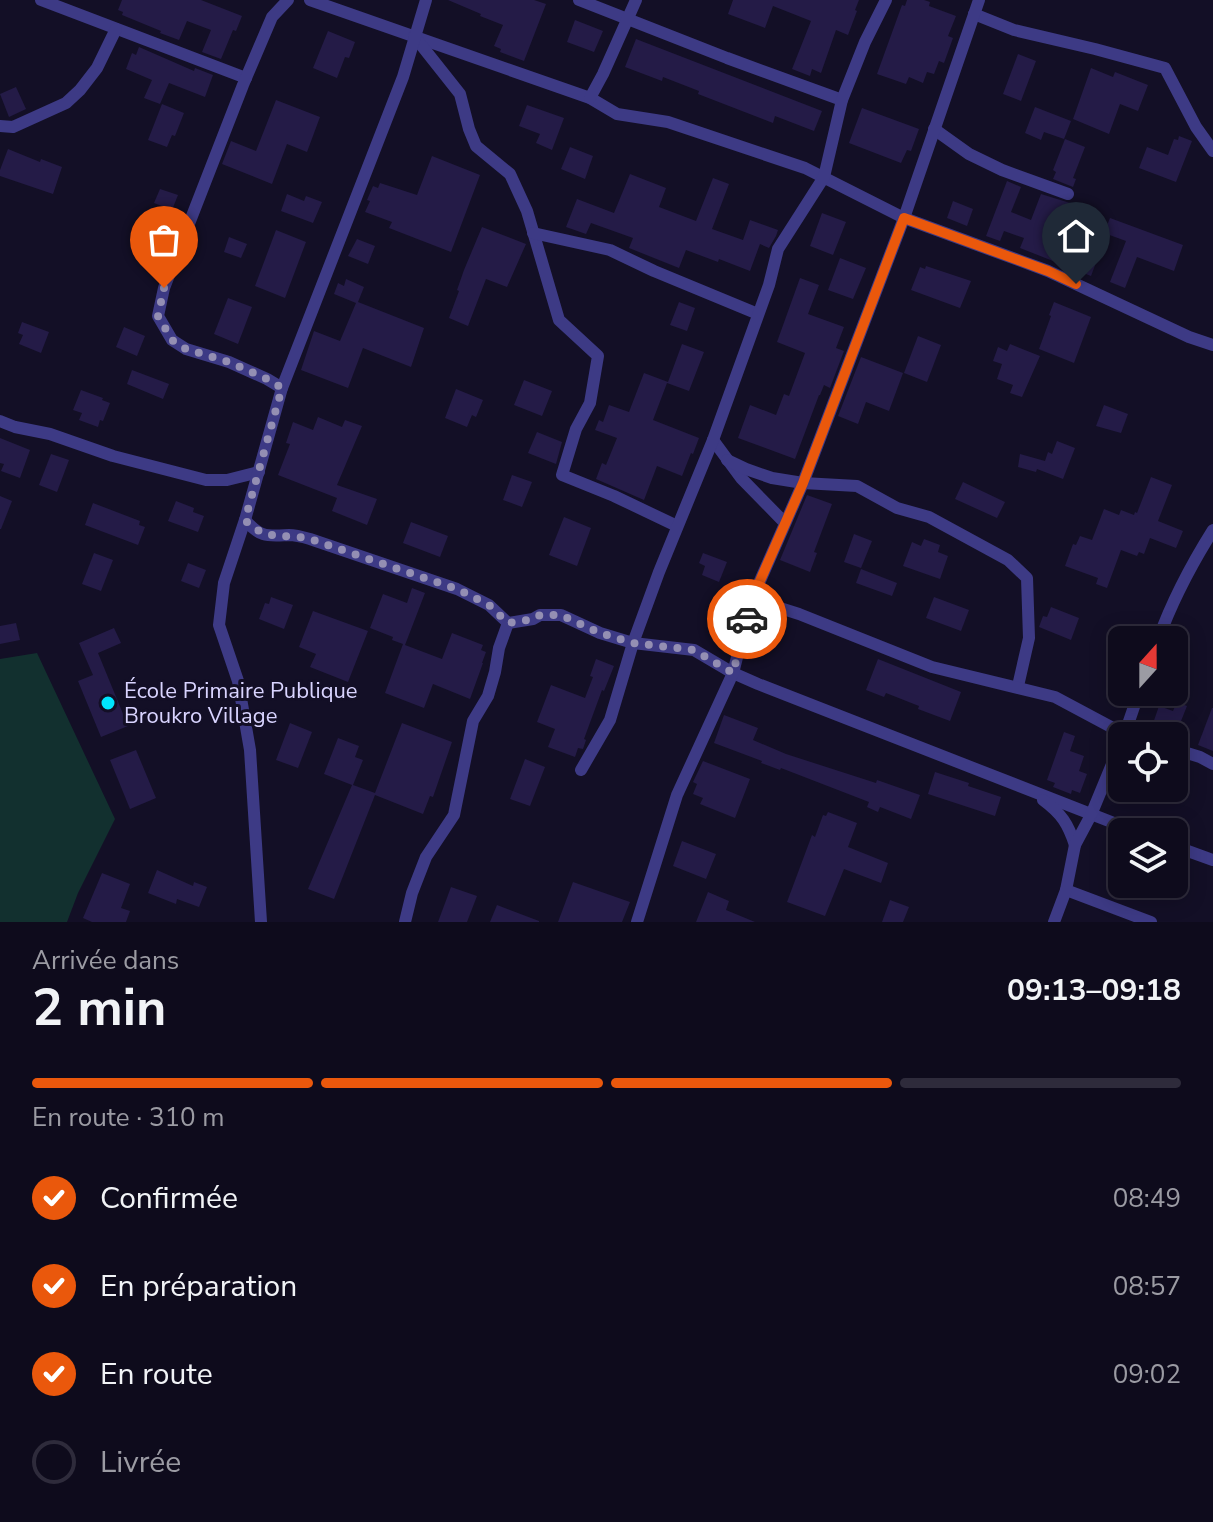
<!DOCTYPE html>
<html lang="fr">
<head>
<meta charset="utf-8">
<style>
	body { margin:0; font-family:"Nunito Sans",sans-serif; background:#171425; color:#f1f3f6; height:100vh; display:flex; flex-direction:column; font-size:30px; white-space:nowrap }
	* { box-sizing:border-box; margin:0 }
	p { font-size:26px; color:#9b9ba3 }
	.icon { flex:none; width:44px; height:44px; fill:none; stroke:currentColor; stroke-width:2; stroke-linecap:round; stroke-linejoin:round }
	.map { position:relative; height:922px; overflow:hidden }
	.sheet { display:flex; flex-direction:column; background:#0e0b1c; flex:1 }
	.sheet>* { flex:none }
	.needle { width:52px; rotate:21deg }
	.fabs { position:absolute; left:1108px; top:626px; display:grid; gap:16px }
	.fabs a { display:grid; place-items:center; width:80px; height:80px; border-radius:12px; background:#0e0b1c; box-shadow:0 4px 20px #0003,0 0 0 2px #2e2b3b; font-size:40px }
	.pin { position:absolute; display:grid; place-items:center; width:68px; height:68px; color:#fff; margin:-82px -34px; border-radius:50% 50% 50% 0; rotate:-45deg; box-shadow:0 0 8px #0007 }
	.pin .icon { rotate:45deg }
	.courier { position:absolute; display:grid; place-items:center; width:80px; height:80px; margin:-40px; border:6px solid #ea580c; border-radius:50%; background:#fff; color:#222; box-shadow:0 2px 10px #0007 }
	.summary em { font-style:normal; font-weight:700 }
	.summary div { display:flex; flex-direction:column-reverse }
	.summary { display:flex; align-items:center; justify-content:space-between; height:136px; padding:0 32px }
	h1 { font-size:52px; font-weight:700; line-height:60px }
	.bar { display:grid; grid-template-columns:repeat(4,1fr); gap:12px 8px; align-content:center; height:96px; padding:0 32px }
	.bar i { height:10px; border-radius:6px; background:#2e2b3b }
	.bar .active { background:#ea580c }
	.bar p { grid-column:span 4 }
	ol { padding:0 32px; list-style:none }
	li { display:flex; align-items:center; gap:24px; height:88px }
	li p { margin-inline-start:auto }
	li .icon { padding:8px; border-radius:50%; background:#ea580c; color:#fff; stroke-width:4 }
	li:last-child { color:#9b9ba3 }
	li i { width:44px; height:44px; border:4px solid #2e2b3b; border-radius:50% }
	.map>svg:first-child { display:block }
	.green { fill:#12302f }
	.building { fill:#241b47 }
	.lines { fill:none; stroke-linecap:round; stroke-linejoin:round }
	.minor { stroke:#3d3a85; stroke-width:12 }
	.done { stroke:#948fb3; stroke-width:8; stroke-dasharray:0 14.4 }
	.route { stroke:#ea580c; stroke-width:10 }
	.poi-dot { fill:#00e5ff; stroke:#130f26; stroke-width:3 }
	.labels { text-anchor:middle; stroke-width:6; stroke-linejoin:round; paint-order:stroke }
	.poi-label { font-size:22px; fill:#d9d4ff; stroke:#130f26; text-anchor:start }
</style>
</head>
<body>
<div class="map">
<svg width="1213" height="922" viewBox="0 0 1213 922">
	<rect width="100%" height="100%" fill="#130f26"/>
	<path class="green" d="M37,653L115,819L78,893L67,922H0V659Z"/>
	<g class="building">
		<path d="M122,0H201L242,16L236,31L233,30L221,59L202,52L211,30L187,21L179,40L160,33L161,31L122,15L123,12L118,10Z"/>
		<path d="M448,0H534L546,4L524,61L500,52L501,49L494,46L503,25L480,16L481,14Z"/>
		<path d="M733,0H859L855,10L857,11L848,35L836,30L821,73L812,69L810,76L792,69L811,21L773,6L765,28L728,14Z"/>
		<path d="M907,0H924L930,2L929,6L956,16L948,36L953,38L944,63L939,61L934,74L927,72L923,83L909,77L906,84L877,74L902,5L905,6Z"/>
		<path d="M575,20L603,31L594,52L567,42Z"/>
		<path d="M328,31L355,42L349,58L345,57L337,78L313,68Z"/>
		<path d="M636,39L822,111L814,131L775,116L773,123L698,94L699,91L663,77L662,81L625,67Z"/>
		<path d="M139,47L194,71L195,68L213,75L205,97L169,83L160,104L144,98L152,80L126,69L132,53L136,55Z"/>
		<path d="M1018,54L1036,61L1021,101L1003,94Z"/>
		<path d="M1091,68L1113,77L1115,72L1148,85L1138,111L1120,104L1109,134L1073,119Z"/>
		<path d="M16,87L26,109L9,117L0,94Z"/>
		<path d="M276,100L320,117L307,152L287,144L272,184L222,164L231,141L256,151Z"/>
		<path d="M162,104L184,113L175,136L172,135L167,147L148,140Z"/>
		<path d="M527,105L564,118L552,150L536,143L540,134L519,126Z"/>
		<path d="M1035,107L1071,121L1064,139L1044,132L1041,140L1025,133Z"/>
		<path d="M862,108L919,129L911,151L907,150L901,163L849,143Z"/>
		<path d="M1179,136L1192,141L1176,182L1139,168L1147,147L1168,155L1174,139L1178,140Z"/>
		<path d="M1065,139L1085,147L1073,178L1076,179L1073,187L1053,179L1056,172L1053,170Z"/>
		<path d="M570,147L593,156L585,179L561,169Z"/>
		<path d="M8,149L40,162L41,159L62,167L53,194L0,176V170Z"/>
		<path d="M432,156L480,175L451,252L389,228L392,222L365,212L370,201L367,200L373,186L378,188L380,183L417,195Z"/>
		<path d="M630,174L666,188L659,207L696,221L713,178L729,184L712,229L743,240L750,220L778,230L776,236L769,248L760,244L750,271L719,259L718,262L686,250L679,268L629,248L633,238L591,223L586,234L566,227L577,199L614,213Z"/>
		<path d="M1007,181L1021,187L1011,212L1031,220L1041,194L1070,203L1068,208L1075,210L1071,224L1106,236L1091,276L1020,248L1024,238L1004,231L1000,241L986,236Z"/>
		<path d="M160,189L178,195L172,210L154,203Z"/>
		<path d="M287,194L304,201L306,196L322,202L313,223L281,211Z"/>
		<path d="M953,201L973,209L967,226L947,218Z"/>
		<path d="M822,213L846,222L833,255L810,246Z"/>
		<path d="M1110,218L1183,245L1174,271L1137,257L1125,288L1110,282L1126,241L1104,233Z"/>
		<path d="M482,227L526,244L507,287L486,279L468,326L449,318L459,291L457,290L464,270Z"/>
		<path d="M276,230L306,242L285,298L255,286Z"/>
		<path d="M229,237L247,244L241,258L224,252Z"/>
		<path d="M357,239L375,246L368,264L348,256Z"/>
		<path d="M840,258L866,268L853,299L828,290Z"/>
		<path d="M926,266L971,281L960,308L911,290L920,267L925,269Z"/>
		<path d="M800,278L819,285L808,314L844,327L836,348L844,351L830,388L824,385L820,395H819L795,459L738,438L750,405L776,415L784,394L789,396L805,353L777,342Z"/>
		<path d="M346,279L364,287L358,302L424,328L411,367L363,348L348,388L301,370L314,331L340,341L356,303L334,294L338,283L344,286Z"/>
		<path d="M228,298L252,307L238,344L214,334Z"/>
		<path d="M679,302L695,308L687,331L670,325Z"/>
		<path d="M1054,302L1091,317L1074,363L1039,349L1051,316L1049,315Z"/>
		<path d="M22,322L49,332L41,353L19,344L23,335L18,333Z"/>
		<path d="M124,327L145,336L137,356L116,347Z"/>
		<path d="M918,336L941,345L927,382L904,373Z"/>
		<path d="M682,344L704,352L689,391L667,383L653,420L699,438L693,454L691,453L682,476L657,466L644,500L596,479L602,463L606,465L617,438L595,430L599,420L603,422L609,405L629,412L644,373L668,382Z"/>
		<path d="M1010,344L1040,356L1022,397L1010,393L1013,385L997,379L1002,364L993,361L998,347L1007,351Z"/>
		<path d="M861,357L903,373L889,411L866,402L858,424L838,416Z"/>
		<path d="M132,370L169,384L163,399L127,384Z"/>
		<path d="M524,380L552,391L542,416L514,405Z"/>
		<path d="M456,389L483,400L476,417L472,415L467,427L445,418Z"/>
		<path d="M81,390L103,398L102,400L110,403L103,421L100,420L98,427L79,420L82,413L73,410Z"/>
		<path d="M1104,405L1128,414L1121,433L1096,426Z"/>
		<path d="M318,417L342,427L345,420L362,426L337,485L377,499L367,525L332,511L337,498L278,475L290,444L286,443L293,422L313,430Z"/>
		<path d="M537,432L562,442L556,464L528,453Z"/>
		<path d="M0,438L30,450L20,478L1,471L4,464L0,463Z"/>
		<path d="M1057,441L1075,448L1063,479L1037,469L1036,472L1018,467L1020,454L1045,461L1048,452L1052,454Z"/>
		<path d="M51,454L69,460L57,492L39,485Z"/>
		<path d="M512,475L532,482L522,507L503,500Z"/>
		<path d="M1151,477L1172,485L1158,521L1183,531L1176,548L1150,538L1144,554L1139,552L1137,556L1121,550L1107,588L1096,584L1098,578L1065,566L1073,544L1076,545L1080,536L1092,540L1104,509L1119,515L1121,510L1134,515L1135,512L1137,513Z"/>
		<path d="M963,482L1005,502L997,518L955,499Z"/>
		<path d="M807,495L832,504L814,552L817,553L810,572L780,560Z"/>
		<path d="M0,496L12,501L1,529H0Z"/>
		<path d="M176,501L194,508L193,512L204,516L198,532L168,521Z"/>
		<path d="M93,503L140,521L139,525L145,527L138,545L85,525Z"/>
		<path d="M564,517L591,528L577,566L549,555Z"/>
		<path d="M411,522L448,536L440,557L403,543Z"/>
		<path d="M854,534L872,541L861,568L844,562Z"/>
		<path d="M924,539L940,545L938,552L948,556L940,579L903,566L912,542L921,546Z"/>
		<path d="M94,553L113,560L101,591L82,584Z"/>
		<path d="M703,553L727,562L719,582L702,575L705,566L699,563Z"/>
		<path d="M188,563L206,570L199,588L181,581Z"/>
		<path d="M861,569L897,583L892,596L856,583Z"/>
		<path d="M412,588L425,593L405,645L442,659L452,633L483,645L481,650L486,652L482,663H483L470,699L433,684L424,708L385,693L403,644L392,640L393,637L370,628L383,594L407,603Z"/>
		<path d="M271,597L293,605L284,629L259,619L265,603L269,604Z"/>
		<path d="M934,597L969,610L961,631L926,618Z"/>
		<path d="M1051,607L1079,618L1071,640L1039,627L1043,616L1047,617Z"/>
		<path d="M313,611L368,631L348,682L310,667L316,654L299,647Z"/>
		<path d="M16,623L20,640L0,644V626Z"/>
		<path d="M114,628L121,643L98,653L128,726L101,737L78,681L93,675L79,643Z"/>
		<path d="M596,659L614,666L604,691L602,690L584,739L586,740L583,749L578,748L575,757L548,747L555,729L537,722L551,685L585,698L593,677L590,676Z"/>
		<path d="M878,659L961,692L950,721L918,709L919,706L886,693L884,697L866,690Z"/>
		<path d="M1177,702L1187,706L1175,736H1160L1150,732L1159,706L1173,711Z"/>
		<path d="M1212,708H1213V751L1198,745Z"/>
		<path d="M724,715L758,728L753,740L786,754L876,783L877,780L920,795L911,819L880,807L878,812L867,807L869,802L781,768L780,770L761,763L762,761L714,743Z"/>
		<path d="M290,723L312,732L298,768L276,760Z"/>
		<path d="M402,723L452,742L433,797L430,796L423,814L375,795L334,899L308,889L352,785L324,774L338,738L359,746L355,757L363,760L353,785L375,793Z"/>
		<path d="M1064,732L1075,736L1070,751L1084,756L1079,771L1087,774L1080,793L1072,790L1071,794L1053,787L1055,783L1047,780Z"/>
		<path d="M136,750L156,798L130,809L110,760Z"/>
		<path d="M525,759L545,767L530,806L510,799Z"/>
		<path d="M703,761L750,779L735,818L700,804L703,798L693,794L697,784L693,782Z"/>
		<path d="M935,772L969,783L968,786L1001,797L995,816L928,794Z"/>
		<path d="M1125,788H1171L1165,804Z"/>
		<path d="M828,812L857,823L848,847L888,863L881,883L844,869L825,916L787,902L812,835L815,837L823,815L826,816Z"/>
		<path d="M682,841L716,854L706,879L673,866Z"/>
		<path d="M157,870L193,886L194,882L207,887L199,907L177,899L176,904L148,893Z"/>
		<path d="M102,873L130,884L121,908L130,911L126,922H92L83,918Z"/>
		<path d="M573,882L630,902L622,922H558Z"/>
		<path d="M451,887L477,896L467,922H438Z"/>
		<path d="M708,892L729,901L726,910L755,922H696Z"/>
		<path d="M890,900L909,907L903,922H882Z"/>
		<path d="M497,905L539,921V922H490Z"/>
	</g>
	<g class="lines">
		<g class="minor">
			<path d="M41,0L246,78"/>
			<path d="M310,0L590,98L617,114L668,122L805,168L904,218L1048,271L1189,337L1213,345"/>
			<path d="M579,0L727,58L842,100"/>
			<path d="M974,14L1014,30L1095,49L1165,68L1196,127L1213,151"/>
			<path d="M414,36L460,94L469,129L476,146L510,174L527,211L559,320L598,356L590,403L576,429L562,475L614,496L677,526"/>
			<path d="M590,98L603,74L636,0"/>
			<path d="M0,126L13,127L66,103L80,90L97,68L116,29"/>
			<path d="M934,129L969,154L1002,170L1068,194"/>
			<path d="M533,233L610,250L654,271L758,314"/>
			<path d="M282,388L267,379L229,362L186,349L172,340L158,316L164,288L243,85L272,17L288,0"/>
			<path d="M0,421L15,427L50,434L113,456L206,480H227L259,472"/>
			<path d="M713,440L741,478L784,522"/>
			<path d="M727,460L746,469L772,478L803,483L857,486L897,508L929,517L1008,560L1027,578L1029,638L1018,686"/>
			<path d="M245,520C261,538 267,536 289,535C296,535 303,537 310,539L457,589L489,605L508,623L533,619L540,615H561L600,633L633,643L694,650L733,673L758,684L1137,832"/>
			<path d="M752,599L799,614L932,667L1055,697L1128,736"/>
			<path d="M1158,640C1172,601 1191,565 1213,530"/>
			<path d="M1124,736L1139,692"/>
			<path d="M1174,749L1200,757L1213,764"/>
			<path d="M581,770L610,720L633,643L659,572L713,440L769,285L778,249L824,177L842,100L865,42L886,0"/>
			<path d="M1043,800C1062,814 1068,824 1075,845"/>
			<path d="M1174,846L1213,860"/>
			<path d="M1066,890L1151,922"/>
			<path d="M261,922L250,750L238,681L219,625L224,583L245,520L282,388L403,77L426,0"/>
			<path d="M405,922L412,893L426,857L454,815L473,721L488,696L495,672L499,648L508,623"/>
			<path d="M637,922L677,795L733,673L752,599L803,483L904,218L979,0"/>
			<path d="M1054,922L1066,890L1075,845L1091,815L1122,740"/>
		</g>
	</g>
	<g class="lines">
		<path class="done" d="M164,288L158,316L172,340L186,349L229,362L267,379L282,388L245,520C266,542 284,533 310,539L457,589L489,605L508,623L533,619L540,615H561L600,633L633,643L694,650L733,673L747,619"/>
		<path class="route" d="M747,619L752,599L803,483L904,218L1048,271L1076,284"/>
	</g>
	<circle class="poi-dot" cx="108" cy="703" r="8"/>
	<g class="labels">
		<g class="poi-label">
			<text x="124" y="698">École Primaire Publique<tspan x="124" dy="25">Broukro Village</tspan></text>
		</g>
	</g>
</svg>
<div class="fabs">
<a><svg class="needle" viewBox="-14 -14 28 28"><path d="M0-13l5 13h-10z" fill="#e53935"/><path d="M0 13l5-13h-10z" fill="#9b9ba3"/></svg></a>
<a><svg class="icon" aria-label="locate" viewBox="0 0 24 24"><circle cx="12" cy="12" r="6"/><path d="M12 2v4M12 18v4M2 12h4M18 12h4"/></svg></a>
<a><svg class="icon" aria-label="layers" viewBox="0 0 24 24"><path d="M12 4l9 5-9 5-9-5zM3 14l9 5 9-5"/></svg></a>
</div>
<div class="pin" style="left:164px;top:288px;background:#ea580c"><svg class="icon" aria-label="bag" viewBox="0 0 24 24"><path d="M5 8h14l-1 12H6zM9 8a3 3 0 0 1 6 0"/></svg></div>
<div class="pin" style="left:1076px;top:284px;background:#1f2937"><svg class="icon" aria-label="home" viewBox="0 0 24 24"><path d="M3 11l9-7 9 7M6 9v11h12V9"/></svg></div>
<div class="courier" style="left:747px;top:619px"><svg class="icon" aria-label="car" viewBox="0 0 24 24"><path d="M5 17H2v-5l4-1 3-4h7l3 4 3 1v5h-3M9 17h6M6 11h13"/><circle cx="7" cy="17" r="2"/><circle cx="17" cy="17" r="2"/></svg></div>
</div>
<section class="sheet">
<div class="summary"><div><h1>2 min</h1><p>Arrivée dans</p></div><em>09:13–09:18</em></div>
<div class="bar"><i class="active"></i><i class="active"></i><i class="active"></i><i></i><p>En route · 310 m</p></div>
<ol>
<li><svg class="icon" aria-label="check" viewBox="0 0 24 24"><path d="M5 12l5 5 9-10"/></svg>Confirmée<p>08:49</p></li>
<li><svg class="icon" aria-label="check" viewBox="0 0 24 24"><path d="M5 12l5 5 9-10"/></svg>En préparation<p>08:57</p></li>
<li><svg class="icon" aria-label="check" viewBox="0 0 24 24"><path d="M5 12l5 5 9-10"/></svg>En route<p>09:02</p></li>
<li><i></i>Livrée</li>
</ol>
</section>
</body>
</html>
